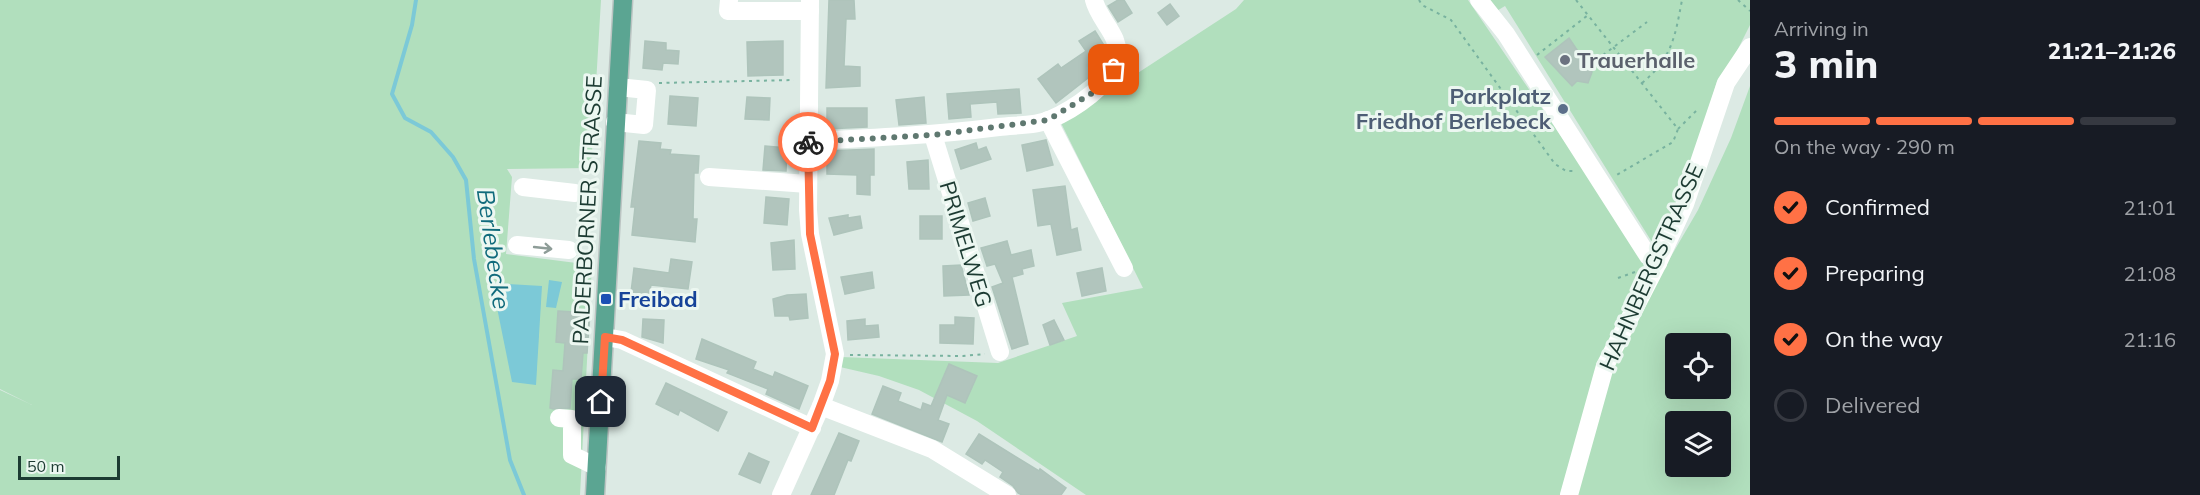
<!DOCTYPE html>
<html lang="en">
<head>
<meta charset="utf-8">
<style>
	body { margin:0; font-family:Mulish,sans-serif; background:#20242c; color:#f1f3f6; height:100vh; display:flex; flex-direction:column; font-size:22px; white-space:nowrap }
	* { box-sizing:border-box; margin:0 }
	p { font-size:20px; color:#9ea1a6 }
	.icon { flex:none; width:33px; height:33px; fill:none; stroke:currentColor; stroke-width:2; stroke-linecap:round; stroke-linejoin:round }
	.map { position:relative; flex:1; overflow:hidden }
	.drawer { display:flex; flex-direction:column; background:#171b24; width:450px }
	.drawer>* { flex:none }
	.buttons { position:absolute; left:1665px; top:333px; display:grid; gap:12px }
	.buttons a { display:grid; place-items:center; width:66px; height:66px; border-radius:6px; background:#171b24; box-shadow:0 6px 24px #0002; font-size:30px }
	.scale { position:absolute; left:18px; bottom:15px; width:102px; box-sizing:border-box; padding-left:6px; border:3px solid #1c3b32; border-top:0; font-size:16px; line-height:21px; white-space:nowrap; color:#1c3b32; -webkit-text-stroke:4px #ecf7f1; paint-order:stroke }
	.pin { position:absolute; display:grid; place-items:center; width:51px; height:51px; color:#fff; margin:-26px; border-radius:12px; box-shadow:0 3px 9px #0006 }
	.courier { position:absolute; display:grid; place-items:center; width:60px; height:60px; margin:-30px; border:4px solid #ff7145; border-radius:50%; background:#fff; color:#222; box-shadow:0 2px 8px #0007 }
	.headline em { font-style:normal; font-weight:800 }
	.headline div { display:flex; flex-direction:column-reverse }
	.headline { display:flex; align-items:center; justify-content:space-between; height:102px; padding:0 24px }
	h1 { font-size:39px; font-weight:800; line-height:45px }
	.bar { display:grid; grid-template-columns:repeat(4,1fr); gap:9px 6px; align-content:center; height:72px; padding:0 24px }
	.bar i { height:8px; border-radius:4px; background:#363941 }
	.bar .active { background:#ff7145 }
	.bar p { grid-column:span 4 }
	ol { padding:0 24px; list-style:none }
	li { display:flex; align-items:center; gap:18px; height:66px }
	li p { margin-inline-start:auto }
	li .icon { padding:6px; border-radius:50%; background:#ff7145; color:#111; stroke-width:4 }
	li:last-child { color:#9ea1a6 }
	li i { width:33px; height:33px; border:3px solid #363941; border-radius:50% }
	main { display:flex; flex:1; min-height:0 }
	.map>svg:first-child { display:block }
	.green { fill:#b1dfbd; fill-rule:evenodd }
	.water { fill:#7cc9d7 }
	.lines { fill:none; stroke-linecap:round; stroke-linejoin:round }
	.stream { stroke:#7cc9d7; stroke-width:4 }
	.building { fill:#b1c5bd; stroke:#aec4bb; stroke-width:1.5 }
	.major-casing { stroke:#bbc4c2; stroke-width:21 }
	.path { stroke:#78b29f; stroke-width:2; stroke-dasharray:3 4.5; stroke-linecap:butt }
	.minor { stroke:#fff; stroke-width:18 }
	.major { stroke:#5ba592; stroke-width:18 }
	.oneway { stroke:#8e9d98 }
	.done { stroke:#5f7870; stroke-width:6; stroke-dasharray:0 10.8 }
	.route { stroke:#ff7145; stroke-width:8 }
	.worship-dot { fill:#6b7280; stroke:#ecf7f1; stroke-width:2 }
	.service-dot { fill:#5c6f8a; stroke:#ecf7f1; stroke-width:2 }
	.transit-dot { fill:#1a4fb4; stroke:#ecf7f1; stroke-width:2 }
	.labels { text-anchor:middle; stroke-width:6; stroke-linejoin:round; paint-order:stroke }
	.worship-label { font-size:22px; font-weight:bold; fill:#5b616d; stroke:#ecf7f1; text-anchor:start }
	.service-label { font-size:22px; font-weight:bold; fill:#4e5e75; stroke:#ecf7f1; text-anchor:end }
	.street-label { font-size:22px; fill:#1c3b32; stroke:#ecf7f1 }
	.transit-label { font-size:22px; font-weight:bold; fill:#164399; stroke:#ecf7f1; text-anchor:start }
	.water-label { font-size:24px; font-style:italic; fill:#116b7c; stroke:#ecf7f1 }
</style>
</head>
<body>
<main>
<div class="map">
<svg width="1750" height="495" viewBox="0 0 1750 495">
	<rect width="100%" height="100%" fill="#dceae4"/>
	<g class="green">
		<path d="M0,0H601L591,168L507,169L512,177L506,254L592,265L580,495H0V390L32,405L0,389Z"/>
		<path d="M1244,0H1468L1651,268L1652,289L1698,210L1731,138L1750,86V495H1577L1580,428L1560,495H1086L977,421L919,390L879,376L840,367L841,357L998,363L1077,336L1062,303L1143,288L1061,123L1236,9ZM1676,344H1720V388H1676ZM1676,422H1720V466H1676Z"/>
		<path d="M1487,0H1750V25L1734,57L1717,81L1680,210L1655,247L1505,6L1495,12Z"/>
	</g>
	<g class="water">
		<path d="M549,280L562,282L556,308L546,307Z"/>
		<path d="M492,283L542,286L536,385L512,382Z"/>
	</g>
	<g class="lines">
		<path class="stream" d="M416,0L412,25L392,94L405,118L431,132L453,157L466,180L474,259L510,460L524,495"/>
	</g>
	<g class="building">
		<path d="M829,0H854L855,19H846L844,66L860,67V86L826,88Z"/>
		<path d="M1118,0H1124L1132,13L1118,22L1108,6Z"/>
		<path d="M1170,4L1179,16L1167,25L1158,13Z"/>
		<path d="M1095,31L1105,47L1106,53L1087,65L1093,74L1056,103L1038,79L1058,64L1061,68L1086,51L1079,41Z"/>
		<path d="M1569,38L1592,72L1588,83L1577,81L1572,86L1545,57Z"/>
		<path d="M645,41L666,43V50L679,51L678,64L663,63L662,70L643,68Z"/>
		<path d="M783,41V75L748,76L747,42Z"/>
		<path d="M1019,89L1021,113L998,114L997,102L970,104L971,117L949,119L947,94Z"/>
		<path d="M670,96L698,98L696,126L668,124Z"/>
		<path d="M747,97L770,98L769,120L745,119Z"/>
		<path d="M924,97L926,123L899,125L896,100Z"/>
		<path d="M827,108H867V127L827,129Z"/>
		<path d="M1046,140L1053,165L1027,171L1022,145Z"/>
		<path d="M639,141L661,143L660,149L671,150L670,154L699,156L698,173H694L693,219H697L695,242L632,235L635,207H631Z"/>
		<path d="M976,143L978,150L986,147L991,159L961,169L955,150Z"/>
		<path d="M765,146L787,148L786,171L763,170Z"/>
		<path d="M874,149V175H870V195L857,194V175L827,174V151Z"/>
		<path d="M928,160L929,189H909L907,162Z"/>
		<path d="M1065,186L1071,230L1077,228L1081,250L1057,255L1051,224L1038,226L1033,190Z"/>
		<path d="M766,197L789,199L787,225L764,223Z"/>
		<path d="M985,198L990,216L973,221L968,203Z"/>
		<path d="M848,215V218L860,216L862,228L834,235L829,218Z"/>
		<rect x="920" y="216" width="22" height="23"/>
		<path d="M794,240L795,269L773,270L771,243Z"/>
		<path d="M1007,241L1011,255L1031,250L1034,266L1022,269L1023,274L1012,277L1028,344L1012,349L992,287L1003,283L995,264L987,266L981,248Z"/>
		<path d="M671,259L692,262L688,289L651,285L649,294L631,292L634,268L669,273Z"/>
		<path d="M961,265L969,295L944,296L943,266Z"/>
		<path d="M1102,268L1106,291L1082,296L1077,273Z"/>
		<path d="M872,272L874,288L845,294L841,277Z"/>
		<path d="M806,294L808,318L790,320L789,316H775L773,299L787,295Z"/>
		<path d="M558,311L590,313L587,353H583L581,379H572L570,408L553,409L550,408L553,370L563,371L565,343L556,342Z"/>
		<path d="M955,317L974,318L973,344L940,343V325H955Z"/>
		<path d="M643,319L664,320L663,343L642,337Z"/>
		<path d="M865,319V326L878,325L879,337L848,340L847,321Z"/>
		<path d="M1054,320L1064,340L1050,345L1043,325Z"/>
		<path d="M702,339L756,362L753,369L773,377L775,372L808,386L799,409L766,394L768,389L727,373L729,370L696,359Z"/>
		<path d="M949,364L977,376L965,403L947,395L938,420L949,424L942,442L872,414L883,386L901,393L898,401L921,410L923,403L931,406Z"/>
		<path d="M666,383L727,412L718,431L680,410L678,415L656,404Z"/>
		<path d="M839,433L859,441L851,461L848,460L834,495H811Z"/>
		<path d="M979,434L1039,471L1040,469L1066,488L1061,495H1022L1018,493L1013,486L1000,477L1003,472L985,460L982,464L966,454Z"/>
		<path d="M749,453L769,462L760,483L739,474Z"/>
	</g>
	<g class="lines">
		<defs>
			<path id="major" d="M595,495L623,0"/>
		</defs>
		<use href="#major" class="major-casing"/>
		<g class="path">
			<path d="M1419,0L1422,5L1451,20L1555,164L1566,171H1575"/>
			<path d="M1576,0L1678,129L1673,142L1615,176"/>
			<path d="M1738,0L1750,11"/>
			<path d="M1537,55L1588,15"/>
			<path d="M1591,64L1647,22"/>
			<path d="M659,83L794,80"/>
			<path d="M1642,83C1672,58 1675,37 1682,0"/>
			<path d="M1678,129L1697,110"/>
			<path d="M583,244L587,242L592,248"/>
			<path d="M581,261L593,262"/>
			<path d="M1618,278L1635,272"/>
			<path d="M850,355L963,356L985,354"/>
		</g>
		<g class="minor">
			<path d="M729,0L728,11H810"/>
			<path d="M1479,0L1506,34L1648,256L1658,263"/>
			<path d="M1048,120L1124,268"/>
			<path d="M615,122L644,125L647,90L618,87"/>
			<path d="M933,135L1000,352"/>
			<path d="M808,141C872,138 936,135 999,127C1014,125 1035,126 1049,120C1073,110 1113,84 1117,58C1121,35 1099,21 1094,0"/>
			<path d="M709,177L808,184"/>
			<path d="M523,187L575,193"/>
			<path d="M517,245L569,250"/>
			<path d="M605,337L622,340L812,428"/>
			<path d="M821,406L932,449L1007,495"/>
			<path d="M559,418L572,419V455L597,467"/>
			<path d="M781,495L821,406L830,381L835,354L810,234L808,210L810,0"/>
			<path d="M1569,495L1605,366L1658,263L1685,204L1726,83L1750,47"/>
		</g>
		<use href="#major" class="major"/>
	</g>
	<defs><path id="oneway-shaft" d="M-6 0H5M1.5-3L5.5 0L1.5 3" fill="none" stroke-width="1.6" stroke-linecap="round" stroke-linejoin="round" transform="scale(1.5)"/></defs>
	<use class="oneway" href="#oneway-shaft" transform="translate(543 248) rotate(6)"/>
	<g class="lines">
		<path class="done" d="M808,142L933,135L1048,120L1102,87L1114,70"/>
		<path class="route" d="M601,402L605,337L622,340L812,428L830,381L835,354L810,234L808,142"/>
	</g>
	<circle class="worship-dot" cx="1565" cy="60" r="6"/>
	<circle class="service-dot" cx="1563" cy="109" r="6"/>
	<rect class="transit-dot" x="600" y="293" width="12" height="12" rx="3"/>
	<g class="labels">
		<g class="worship-label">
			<text x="1577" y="68">Trauerhalle</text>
		</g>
		<g class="service-label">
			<text x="1551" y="104">Parkplatz<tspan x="1551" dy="25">Friedhof Berlebeck</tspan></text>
		</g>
		<g class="street-label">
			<text transform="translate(587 210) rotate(-87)" y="8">PADERBORNER STRASSE</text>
			<text transform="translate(966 244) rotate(73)" y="8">PRIMELWEG</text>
			<text transform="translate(1651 267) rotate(-66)" y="8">HAHNBERGSTRASSE</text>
		</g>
		<g class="transit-label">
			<text x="618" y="307">Freibad</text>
		</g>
		<g class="water-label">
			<text transform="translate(493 249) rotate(82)" y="8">Berlebecke</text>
		</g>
	</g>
</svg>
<div class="buttons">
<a><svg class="icon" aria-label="locate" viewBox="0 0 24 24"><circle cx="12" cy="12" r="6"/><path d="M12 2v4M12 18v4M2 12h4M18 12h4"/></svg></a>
<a><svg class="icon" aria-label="layers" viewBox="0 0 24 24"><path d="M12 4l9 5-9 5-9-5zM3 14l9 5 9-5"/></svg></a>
</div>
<div class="scale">50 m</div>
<div class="pin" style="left:1114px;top:70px;background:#ea580c"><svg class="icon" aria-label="bag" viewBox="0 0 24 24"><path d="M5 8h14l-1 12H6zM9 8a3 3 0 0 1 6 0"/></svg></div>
<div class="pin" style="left:601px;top:402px;background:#1f2937"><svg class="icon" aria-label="home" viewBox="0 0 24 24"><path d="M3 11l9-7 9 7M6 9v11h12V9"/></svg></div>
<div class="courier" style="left:808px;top:142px"><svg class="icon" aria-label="bike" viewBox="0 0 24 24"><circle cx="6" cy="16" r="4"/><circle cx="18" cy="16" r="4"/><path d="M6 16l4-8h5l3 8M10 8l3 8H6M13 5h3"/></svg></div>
</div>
<section class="drawer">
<div class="headline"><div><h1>3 min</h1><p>Arriving in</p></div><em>21:21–21:26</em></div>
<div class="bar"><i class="active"></i><i class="active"></i><i class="active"></i><i></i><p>On the way · 290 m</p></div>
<ol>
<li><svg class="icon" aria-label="check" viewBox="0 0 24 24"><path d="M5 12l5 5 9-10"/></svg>Confirmed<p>21:01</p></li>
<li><svg class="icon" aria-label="check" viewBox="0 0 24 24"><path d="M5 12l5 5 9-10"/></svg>Preparing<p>21:08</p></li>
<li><svg class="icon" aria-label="check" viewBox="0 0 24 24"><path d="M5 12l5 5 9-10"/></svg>On the way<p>21:16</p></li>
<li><i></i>Delivered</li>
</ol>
</section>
</main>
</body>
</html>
